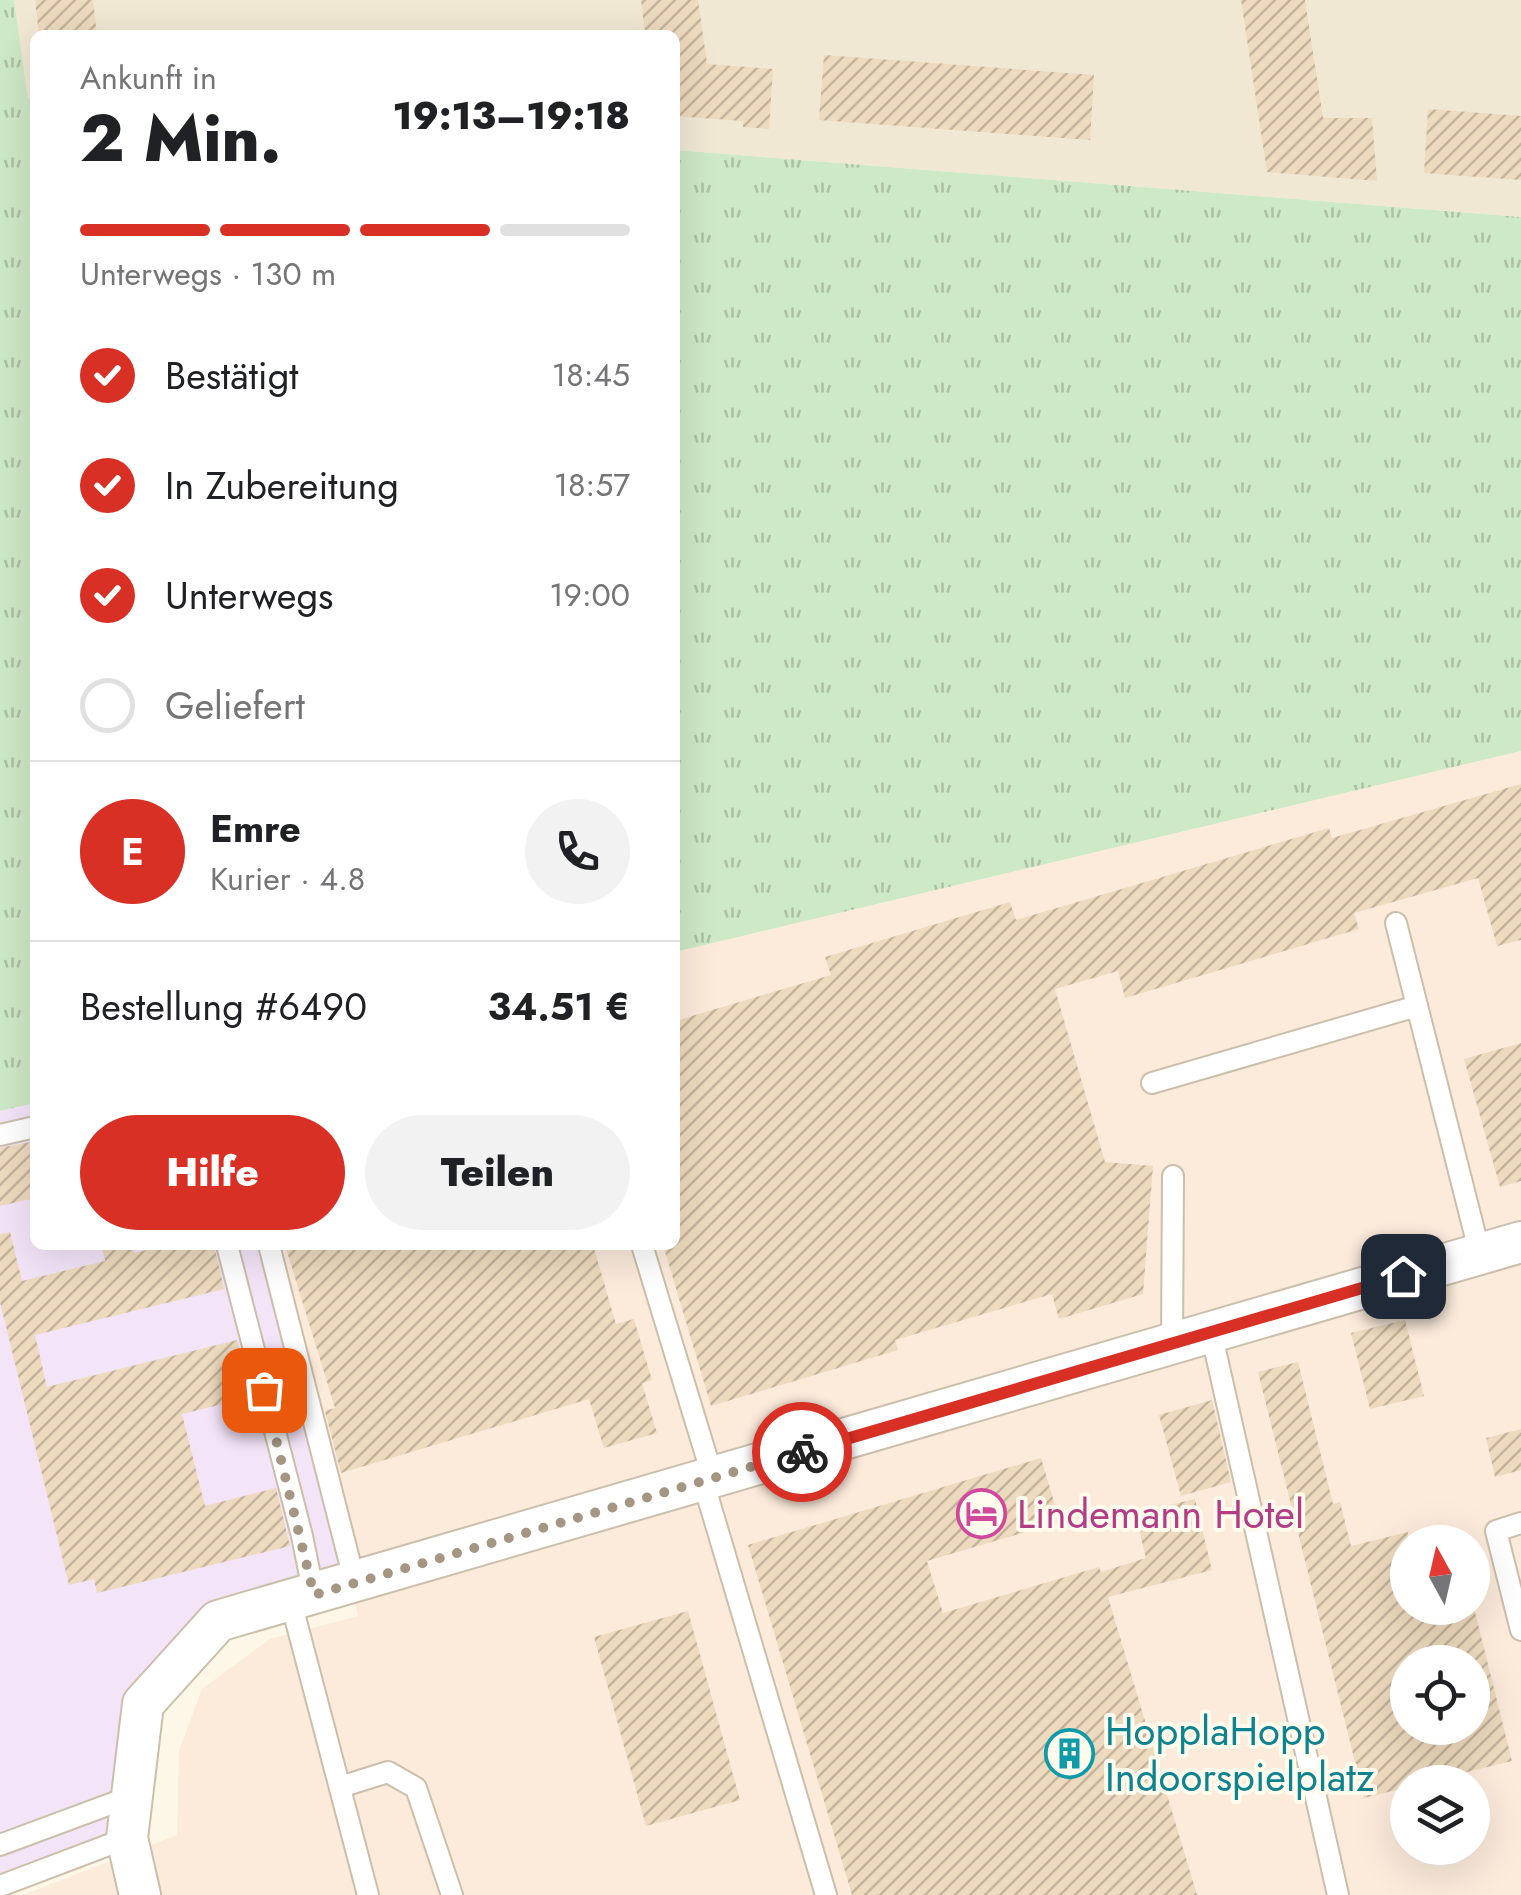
<!DOCTYPE html>
<html lang="de">
<head>
<meta charset="utf-8">
<style>
	body { margin:0; font-family:Jost,sans-serif; background:#f2f2f2; color:#202124; height:100vh; display:flex; flex-direction:column; font-size:38px; white-space:nowrap }
	* { box-sizing:border-box; margin:0 }
	p { font-size:32px; color:#757577 }
	.icon { flex:none; width:55px; height:55px; fill:none; stroke:currentColor; stroke-width:2; stroke-linecap:round; stroke-linejoin:round }
	.map { position:relative; flex:1; overflow:hidden }
	.sheet { position:absolute; left:30px; top:30px; width:650px; height:1220px; display:flex; flex-direction:column; background:#fff; border-radius:15px; box-shadow:0 10px 40px #0002 }
	.sheet>* { flex:none }
	.needle { width:65px; rotate:352deg }
	.buttons { position:absolute; left:1390px; top:1525px; display:grid; gap:20px }
	.buttons a { display:grid; place-items:center; width:100px; height:100px; border-radius:50%; background:#fff; box-shadow:0 10px 40px #0002; font-size:50px }
	.pin { position:absolute; display:grid; place-items:center; width:85px; height:85px; color:#fff; margin:-42px; border-radius:20px; box-shadow:0 5px 15px #0006 }
	.courier { position:absolute; display:grid; place-items:center; width:100px; height:100px; margin:-50px; border:8px solid #d93025; border-radius:50%; background:#fff; color:#222; box-shadow:0 2px 12px #0007 }
	.head em { font-style:normal; font-weight:800 }
	.head div { display:flex; flex-direction:column-reverse }
	.head { display:flex; align-items:center; justify-content:space-between; height:170px; padding:0 50px }
	h1 { font-size:65px; font-weight:800; line-height:75px }
	.bar { display:grid; grid-template-columns:repeat(4,1fr); gap:15px 10px; align-content:center; height:120px; padding:0 50px }
	.bar i { height:12px; border-radius:8px; background:#e0e0e0 }
	.bar .current { background:#d93025 }
	.bar p { grid-column:span 4 }
	.line { display:flex; align-items:center; gap:25px; padding:0 50px; border-top:2px solid #e0e0e0 }
	.line div { flex:1 }
	.round { display:grid; place-items:center; flex:none; width:105px; height:105px; border-radius:52px; background:#f2f2f2 }
	ol { padding:0 50px; list-style:none }
	li { display:flex; align-items:center; gap:30px; height:110px }
	li p { margin-inline-start:auto }
	li .icon { padding:10px; border-radius:50%; background:#d93025; color:#fff; stroke-width:4 }
	li:last-child { color:#757577 }
	li i { width:55px; height:55px; border:5px solid #e0e0e0; border-radius:50% }
	.button { display:flex; gap:20px; margin-top:auto; padding:20px 50px }
	.button a { flex:1; height:115px; border-radius:60px; background:#d93025; color:#fff; font-size:40px; font-weight:800; line-height:115px; text-align:center }
	.button a+a { background:#f2f2f2; color:#202124 }
	.map>svg:first-child { display:block }
	.residential { fill:#f0e8d3 }
	.commercial { fill:#fcebdb; fill-rule:evenodd }
	.education { fill:#f4e4f8 }
	.park { fill:url(#park-tufts) }
	.building { fill:url(#building-hatch); fill-rule:evenodd }
	.lines { fill:none; stroke-linecap:round; stroke-linejoin:round }
	.service-casing { stroke:#cbbfaa; stroke-width:24 }
	.minor-casing { stroke:#cbbfaa; stroke-width:44 }
	.service { stroke:#fff; stroke-width:20 }
	.minor { stroke:#fff; stroke-width:40 }
	.done { stroke:#a49682; stroke-width:10; stroke-dasharray:0 18 }
	.route { stroke:#d93025; stroke-width:12 }
	.labels { text-anchor:middle; stroke-width:8; stroke-linejoin:round; paint-order:stroke }
	.hotel-label { font-size:40px; fill:#b23c85; stroke:#fefbed; text-anchor:start }
	.culture-label { font-size:40px; fill:#0d838f; stroke:#fefbed; text-anchor:start }
</style>
</head>
<body>
<div class="map">
<svg width="1521" height="1895" viewBox="0 0 1521 1895">
	<defs>
		<pattern id="park-tufts" width="24" height="20" patternUnits="userSpaceOnUse" patternTransform="scale(2.5)"><rect width="24" height="20" fill="#cee9c6"/><path d="M3 7l-1-3M5 7V3M7 7l1-3M15 17l-1-3M17 17v-4M19 17l1-3" fill="none" stroke="#acc0a3"/></pattern>
		<pattern id="building-hatch" width="6" height="6" patternUnits="userSpaceOnUse" patternTransform="scale(2.5)"><rect width="6" height="6" fill="#eedabe"/><path d="M-1 1l2-2M0 6l6-6M5 7l2-2" fill="none" stroke="#c5b49d"/></pattern>
	</defs>
	<rect width="100%" height="100%" fill="#fcf7e7"/>
	<path class="residential" d="M14,0H1521V217L675,150V35H35V99L28,98Z"/>
	<path class="commercial" d="M1521,751V1895H23L177,1835L179,1751L202,1689L270,1639L358,1616L274,1245H675V952ZM1408,1542H1472V1608H1408ZM1408,1662H1472V1728H1408ZM1408,1782H1472V1848H1408Z"/>
	<path class="education" d="M35,1103V1245H274L348,1566L211,1601L126,1694L122,1835L0,1880V1111Z"/>
	<g class="park">
		<path d="M0,0H14L28,98L35,99V1103L0,1111Z"/>
		<path d="M675,150L1521,217V751L675,952Z"/>
	</g>
	<g class="building">
		<path d="M35,0H93L97,35H39Z"/>
		<path d="M641,0H698L707,64L773,69L769,129L743,127V121L675,116V35H645Z"/>
		<path d="M1241,0H1305L1323,118H1372L1377,181L1267,172Z"/>
		<path d="M824,55L1094,75L1090,140L819,120Z"/>
		<path d="M1428,109L1521,116V180L1424,173Z"/>
		<path d="M1521,784V940L1497,946L1478,878L1354,913L1359,929L1125,998L1118,971L1055,989L1105,1162L1153,1166L1143,1294L1059,1319L1052,1294L895,1340L898,1350L711,1406L663,1245H675V1021L831,975L825,957L1010,902L1016,920L1329,828L1332,838Z"/>
		<path d="M1521,1043V1181L1500,1187L1464,1059Z"/>
		<path d="M35,1141V1198L0,1206V1148Z"/>
		<path d="M10,1232L22,1281L105,1261L101,1245H132L134,1253L169,1245H214L224,1289L35,1335L47,1387L237,1340L252,1397L182,1414L205,1506L276,1488L290,1546L97,1593L94,1579L69,1585L0,1302V1234Z"/>
		<path d="M285,1245H593L616,1324L634,1319L652,1380L642,1383L657,1433L604,1448L589,1399L341,1473L325,1411L335,1408Z"/>
		<path d="M1405,1320L1424,1396L1370,1409L1351,1333Z"/>
		<path d="M1298,1362L1333,1504L1340,1502L1351,1546L1408,1532V1608H1474L1512,1761L1426,1782H1408V1787L1364,1798L1258,1372ZM1408,1662H1472V1728H1408Z"/>
		<path d="M1212,1400L1231,1482L1181,1496L1159,1415Z"/>
		<path d="M1521,1429V1470L1495,1477L1486,1438Z"/>
		<path d="M1041,1458L1060,1522L927,1561L943,1613L1099,1567L1101,1572L1146,1558L1135,1513L1195,1499L1212,1570L1108,1597L1197,1895H852L748,1545Z"/>
		<path d="M688,1611L740,1800L646,1826L594,1637Z"/>
	</g>
	<g class="lines">
		<defs>
			<g id="service">
				<path d="M1396,923L1480,1254"/>
				<path d="M1152,1083L1417,1006"/>
				<path d="M0,1135L35,1127"/>
				<path d="M227,1245L302,1536L314,1595"/>
				<path d="M269,1245L355,1583"/>
				<path d="M642,1245L713,1478"/>
				<path d="M1211,1332L1338,1895"/>
				<path d="M1172,1344L1173,1176"/>
				<path d="M703,1481L826,1895"/>
				<path d="M1521,1523L1496,1531L1521,1630"/>
				<path d="M291,1602L368,1895"/>
				<path d="M340,1787L388,1772L416,1788L452,1895"/>
				<path d="M0,1845L132,1796"/>
				<path d="M0,1886L127,1838"/>
			</g>
			<path id="minor" d="M140,1895L127,1838L143,1704L218,1621L1521,1242"/>
		</defs>
		<use href="#service" class="service-casing"/>
		<use href="#minor" class="minor-casing"/>
		<use href="#service" class="service"/>
		<use href="#minor" class="minor"/>
	</g>
	<g class="lines">
		<path class="done" d="M264,1390L314,1595L802,1452"/>
		<path class="route" d="M802,1452L1403,1276"/>
	</g>
	<defs>
		<symbol id="hotel-ring" viewBox="-11 -11 22 22"><circle r="9.5" fill="#fefbed" stroke="#d1479c" stroke-width="1.5"/><path d="M-6-4.5h1.5V1H6V5H4.5V3h-9V5H-6ZM-4 0a1.8 1.8 0 1 1 3.6 0ZM.5 0V-2.5h3Q6-2.5 6 0Z" fill="#d1479c"/></symbol>
		<symbol id="building-ring" viewBox="-11 -11 22 22"><circle r="9.5" fill="#fefbed" stroke="#0f9aa8" stroke-width="1.5"/><path d="M-4-6H4V6H1V3H-1V6H-4ZM-2.5-4.3h1.7v1.8h-1.7ZM.8-4.3h1.7v1.8H.8ZM-2.5-1h1.7V.8h-1.7ZM.8-1h1.7V.8H.8Z" fill="#0f9aa8"/></symbol>
	</defs>
	<g fill-rule="evenodd">
		<use href="#hotel-ring" x="954" y="1486" width="55" height="55"/>
		<use href="#building-ring" x="1042" y="1726" width="55" height="55"/>
	</g>
	<g class="labels">
		<g class="hotel-label">
			<text x="1017" y="1528">Lindemann Hotel</text>
		</g>
		<g class="culture-label">
			<text x="1105" y="1745">HopplaHopp<tspan x="1105" dy="46">Indoorspielplatz</tspan></text>
		</g>
	</g>
</svg>
<div class="buttons">
<a><svg class="needle" viewBox="-14 -14 28 28"><path d="M0-13l5 13h-10z" fill="#e53935"/><path d="M0 13l5-13h-10z" fill="#757577"/></svg></a>
<a><svg class="icon" aria-label="locate" viewBox="0 0 24 24"><circle cx="12" cy="12" r="6"/><path d="M12 2v4M12 18v4M2 12h4M18 12h4"/></svg></a>
<a><svg class="icon" aria-label="layers" viewBox="0 0 24 24"><path d="M12 4l9 5-9 5-9-5zM3 14l9 5 9-5"/></svg></a>
</div>
<div class="pin" style="left:264px;top:1390px;background:#ea580c"><svg class="icon" aria-label="bag" viewBox="0 0 24 24"><path d="M5 8h14l-1 12H6zM9 8a3 3 0 0 1 6 0"/></svg></div>
<div class="pin" style="left:1403px;top:1276px;background:#1f2937"><svg class="icon" aria-label="home" viewBox="0 0 24 24"><path d="M3 11l9-7 9 7M6 9v11h12V9"/></svg></div>
<div class="courier" style="left:802px;top:1452px"><svg class="icon" aria-label="bike" viewBox="0 0 24 24"><circle cx="6" cy="16" r="4"/><circle cx="18" cy="16" r="4"/><path d="M6 16l4-8h5l3 8M10 8l3 8H6M13 5h3"/></svg></div>
<section class="sheet">
<div class="head"><div><h1>2 Min.</h1><p>Ankunft in</p></div><em>19:13–19:18</em></div>
<div class="bar"><i class="current"></i><i class="current"></i><i class="current"></i><i></i><p>Unterwegs · 130 m</p></div>
<ol>
<li><svg class="icon" aria-label="check" viewBox="0 0 24 24"><path d="M5 12l5 5 9-10"/></svg>Bestätigt<p>18:45</p></li>
<li><svg class="icon" aria-label="check" viewBox="0 0 24 24"><path d="M5 12l5 5 9-10"/></svg>In Zubereitung<p>18:57</p></li>
<li><svg class="icon" aria-label="check" viewBox="0 0 24 24"><path d="M5 12l5 5 9-10"/></svg>Unterwegs<p>19:00</p></li>
<li><i></i>Geliefert</li>
</ol>
<div class="line" style="height:180px"><b class="round" style="background:#d93025;color:#fff">E</b><div><b>Emre</b><p>Kurier · 4.8</p></div><a class="round"><svg class="icon" aria-label="phone" viewBox="0 0 24 24"><path d="M5 4h4l2 5-3 2q2 4 5 5l2-3 5 2v4C11 20 4 13 5 4z"/></svg></a></div>
<div class="line" style="height:130px"><div>Bestellung #6490</div><b>34.51 €</b></div>
<div class="button"><a>Hilfe</a><a>Teilen</a></div>
</section>
</div>
</body>
</html>
